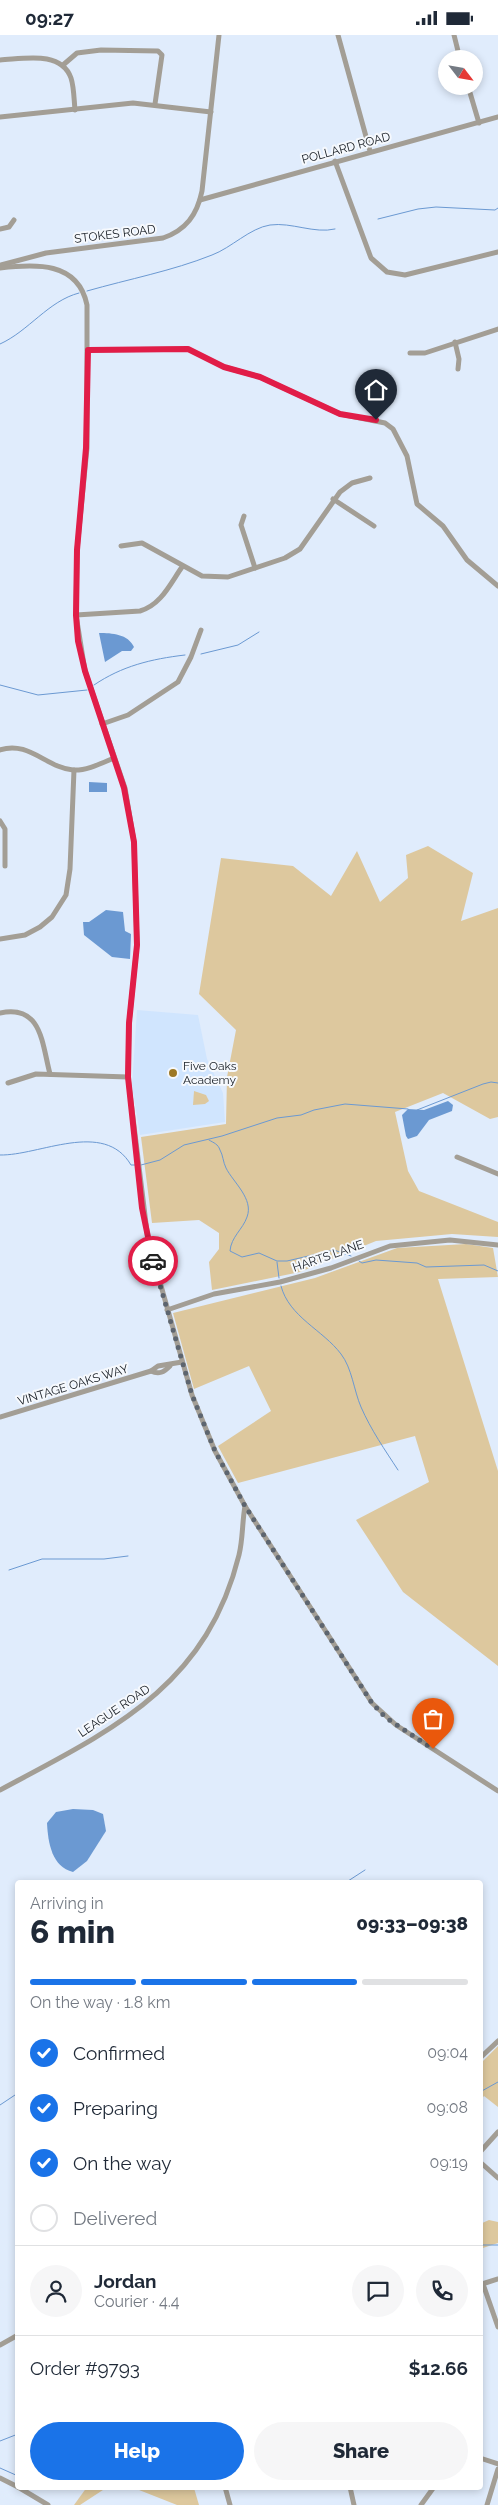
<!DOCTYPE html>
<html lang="en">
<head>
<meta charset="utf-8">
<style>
	body { margin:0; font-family:Raleway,sans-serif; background:#f6f6f7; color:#1f2937; height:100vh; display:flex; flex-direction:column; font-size:19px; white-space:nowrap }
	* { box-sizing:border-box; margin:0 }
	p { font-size:16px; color:#747a83 }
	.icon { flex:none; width:28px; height:28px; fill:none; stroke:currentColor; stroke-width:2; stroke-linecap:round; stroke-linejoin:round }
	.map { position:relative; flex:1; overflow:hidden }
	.drawer { position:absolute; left:15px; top:1845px; width:468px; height:610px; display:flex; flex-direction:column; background:#fff; border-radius:5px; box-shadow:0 2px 8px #0003 }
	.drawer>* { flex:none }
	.needle { width:32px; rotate:121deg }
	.tools { position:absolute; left:438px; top:15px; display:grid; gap:10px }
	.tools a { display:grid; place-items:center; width:45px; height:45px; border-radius:50%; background:#fff; box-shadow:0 2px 8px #0003; font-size:25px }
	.pin { position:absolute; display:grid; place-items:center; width:42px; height:42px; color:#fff; margin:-51px -21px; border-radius:50% 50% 50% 0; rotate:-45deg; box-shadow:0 0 5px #0007 }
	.pin .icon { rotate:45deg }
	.courier { position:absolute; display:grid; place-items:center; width:50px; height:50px; margin:-25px; border:4px solid #e11d48; border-radius:50%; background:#fff; color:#222; box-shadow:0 1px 6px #0007 }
	.headline em { font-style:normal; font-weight:800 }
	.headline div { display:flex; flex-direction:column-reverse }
	.headline { display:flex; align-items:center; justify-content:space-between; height:85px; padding:0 15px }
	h1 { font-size:32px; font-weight:800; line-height:38px }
	.bar { display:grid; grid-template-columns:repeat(4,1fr); gap:8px 5px; align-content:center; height:60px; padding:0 15px }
	.bar i { height:6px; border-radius:4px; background:#e0e1e3 }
	.bar .current { background:#1a73e8 }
	.bar p { grid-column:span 4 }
	.line { display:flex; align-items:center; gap:12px; padding:0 15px; border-top:1px solid #e0e1e3 }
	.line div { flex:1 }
	.round { display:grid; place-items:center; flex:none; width:52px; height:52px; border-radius:26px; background:#f6f6f7 }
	ol { padding:0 15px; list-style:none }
	li { display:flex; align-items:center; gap:15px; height:55px }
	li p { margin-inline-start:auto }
	li .icon { padding:5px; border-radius:50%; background:#1a73e8; color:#fff; stroke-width:4 }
	li:last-child { color:#747a83 }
	li i { width:28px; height:28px; border:2px solid #e0e1e3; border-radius:50% }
	.button { display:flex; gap:10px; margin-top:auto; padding:10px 15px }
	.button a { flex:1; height:58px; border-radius:30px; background:#1a73e8; color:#fff; font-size:20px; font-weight:800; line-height:58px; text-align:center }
	.button a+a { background:#f6f6f7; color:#1f2937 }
	.status { display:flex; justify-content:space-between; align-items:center; height:35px; padding:0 25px; background:#fff; direction:ltr }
	.status svg { height:14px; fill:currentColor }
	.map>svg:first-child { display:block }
	.built { fill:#d0e5fe }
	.green { fill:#ddc89e }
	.water { fill:#6b99d2 }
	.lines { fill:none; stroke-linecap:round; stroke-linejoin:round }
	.stream { stroke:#6b99d2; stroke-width:1 }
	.minor { stroke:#a39e95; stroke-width:5 }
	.done { stroke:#5d656f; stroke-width:5; stroke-dasharray:0 9 }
	.route { stroke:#e11d48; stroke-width:6 }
	.poi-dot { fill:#9d7825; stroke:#f6f9fd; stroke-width:2 }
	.labels { text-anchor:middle; stroke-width:4; stroke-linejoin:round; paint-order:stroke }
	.street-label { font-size:12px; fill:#161c23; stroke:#f6f9fd }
	.poi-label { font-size:12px; fill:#161c23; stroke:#f6f9fd; text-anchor:start }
</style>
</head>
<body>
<div class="status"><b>09:27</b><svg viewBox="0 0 49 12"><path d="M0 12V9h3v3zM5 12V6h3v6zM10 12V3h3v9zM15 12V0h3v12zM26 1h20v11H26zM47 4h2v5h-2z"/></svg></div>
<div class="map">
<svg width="498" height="2470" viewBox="0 0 498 2470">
	<rect width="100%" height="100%" fill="#e0ecfc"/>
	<path class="built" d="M137,975L198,980L207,1024L223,1058L225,1087L140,1100L132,1051Z"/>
	<g class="green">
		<path d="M428,811L473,838L461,886L498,873V1082L490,1084L443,1058L395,1077L408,1136L419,1156L498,1187V1202L452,1199L376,1206L300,1237L212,1255L209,1227L219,1214V1198L199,1185L152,1188L141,1102L226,1089L227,1042L236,995L199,959L221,823L293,831L331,861L357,816L380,867L408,843L406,820Z"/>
		<path d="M194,1056L206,1060L209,1066L205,1069L193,1070Z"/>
		<path d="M466,1209L493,1213L498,1242L438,1244L498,1436V1631L403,1557L356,1485L429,1447L415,1401L238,1448L218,1411L271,1376L249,1331L194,1354L173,1278L315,1243L397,1213Z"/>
		<path d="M498,2011V2072L484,2061L480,2066V2029Z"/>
		<path d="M489,2185L498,2187V2208L480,2214V2189Z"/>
		<path d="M87,2452L106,2453L80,2470H74Z"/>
		<path d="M134,2453H194L199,2470H177Z"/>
	</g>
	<g class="water">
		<path d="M99,598C112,598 128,599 134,612L131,616H122L105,627Z"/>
		<path d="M89,747L107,748V757H89Z"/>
		<path d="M106,875L123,877L125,896L131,899L130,924L112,922L84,900L83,887H89Z"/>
		<path d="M448,1066L453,1070L452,1076L429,1085L417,1101L408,1104L406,1101L402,1080L408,1074L424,1075Z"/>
		<path d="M73,1774L93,1775L103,1779L106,1796L87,1826L73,1837C52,1832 48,1808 47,1788L56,1777Z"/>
	</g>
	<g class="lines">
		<g class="stream">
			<path d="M378,184L418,174L436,172L495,175L498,173"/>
			<path d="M87,256C129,244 172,236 212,220C231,213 250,193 270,190C292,187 314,199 335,194"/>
			<path d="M0,309C29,296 48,266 79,258"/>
			<path d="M201,619L238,610L259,597"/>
			<path d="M0,650L38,660L87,655"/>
			<path d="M94,650C122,631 151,624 185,620"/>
			<path d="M417,1075L483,1049L491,1047L498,1048"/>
			<path d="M209,1105C214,1108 218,1109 220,1115C223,1120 223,1127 226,1133C233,1147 254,1164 247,1182C243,1194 231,1202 230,1216L242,1222L259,1218L277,1226H287L334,1215L351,1221"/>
			<path d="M0,1120C39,1121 104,1084 131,1130H137"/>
			<path d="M141,1130L160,1125L184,1110L222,1101L277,1083L301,1080L314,1075L345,1069L408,1074"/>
			<path d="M359,1226L362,1228L376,1225L417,1228L426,1232L484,1230L498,1236"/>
			<path d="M277,1227L279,1243"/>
			<path d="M281,1251C289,1282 323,1295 341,1319C352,1333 354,1356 361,1372C371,1395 385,1415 398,1435"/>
			<path d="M9,1535L42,1524H104L128,1521"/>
			<path d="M345,1848L365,1835"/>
			<path d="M480,2057L498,2047"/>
			<path d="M0,2070L18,2058"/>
			<path d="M480,2210H498"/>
			<path d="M0,2406L18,2399"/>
			<path d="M0,2433L18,2441"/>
		</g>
		<g class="minor">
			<path d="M338,0L370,116"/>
			<path d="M454,0L460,24"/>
			<path d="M0,25C23,24 61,15 71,43C74,52 74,65 75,75"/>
			<path d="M63,30L77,18L101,15L158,16L162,20L155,69"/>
			<path d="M468,51L479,88"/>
			<path d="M0,82L133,68L211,77"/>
			<path d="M335,126L371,223L387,237L405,240L498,217"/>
			<path d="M200,165L498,82"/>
			<path d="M0,194L9,192L14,185"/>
			<path d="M1,230L46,218L163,203C186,195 197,180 202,156L219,0"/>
			<path d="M0,233C35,229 78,226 87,270V413L77,515L76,580L85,636L125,753L134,807L137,910L129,988L128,1042L148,1205L192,1360L215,1416L245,1471L372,1668L396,1690L498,1756"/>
			<path d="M455,307L459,324L458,334"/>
			<path d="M88,315L188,314L224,332L260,342L340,379L385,388L393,394L407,421L417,469L443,491L467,525L498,551"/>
			<path d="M410,318H425L498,294"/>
			<path d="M333,464L374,491"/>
			<path d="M244,481L241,490L255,533"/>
			<path d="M121,511L142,508L202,541L228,542L285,523L300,514L340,457L352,448L370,443"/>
			<path d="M76,580L140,576C161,570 170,549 182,532"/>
			<path d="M102,689L128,680L178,647L191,622L201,595"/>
			<path d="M0,715C28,705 47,733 73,735C86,736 102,728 114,723"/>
			<path d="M0,786L5,794V831"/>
			<path d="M0,904L25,900L40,892L52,882L66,860L70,834L74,735"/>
			<path d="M0,978C42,969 42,1009 50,1039"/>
			<path d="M8,1048L36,1039L128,1042"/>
			<path d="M457,1122L498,1139"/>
			<path d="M167,1275L214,1259L280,1247L331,1233L390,1211L450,1205L498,1210"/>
			<path d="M151,1336C159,1340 164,1337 170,1331"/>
			<path d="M0,1382L151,1336L158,1331L182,1327"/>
			<path d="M0,1755C110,1696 206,1653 239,1520C243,1504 242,1488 245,1471"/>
			<path d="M480,2023L498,2006"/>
			<path d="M480,2117L498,2097"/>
			<path d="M480,2127L498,2143"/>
			<path d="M482,2249L498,2244"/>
			<path d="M483,2249L498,2292"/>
			<path d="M0,2310L18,2300"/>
			<path d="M480,2423L498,2429"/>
			<path d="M0,2443L18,2452"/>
			<path d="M18,2452L48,2470"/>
			<path d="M225,2452L230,2470"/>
			<path d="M350,2452L354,2470"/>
			<path d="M421,2470L434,2452"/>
			<path d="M487,2470L498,2434"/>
		</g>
	</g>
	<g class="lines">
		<path class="done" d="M153,1226L192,1360L215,1416L245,1471L372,1668L385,1682L433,1714"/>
		<path class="route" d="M153,1226L142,1173L128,1042L129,988L137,910L134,807L124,753L85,636L78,606L76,580L77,515L86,413L88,315L188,314L224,332L260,342L340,379L376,385"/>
	</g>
	<circle class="poi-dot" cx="173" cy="1038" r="5"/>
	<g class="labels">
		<g class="street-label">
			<text transform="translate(346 113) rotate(-15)" y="4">POLLARD ROAD</text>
			<text transform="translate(115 199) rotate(-7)" y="4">STOKES ROAD</text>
			<text transform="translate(328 1221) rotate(-19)" y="4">HARTS LANE</text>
			<text transform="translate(73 1350) rotate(-17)" y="4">VINTAGE OAKS WAY</text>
			<text transform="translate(114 1676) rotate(-34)" y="4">LEAGUE ROAD</text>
		</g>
		<g class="poi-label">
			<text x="183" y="1035">Five Oaks<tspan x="183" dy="14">Academy</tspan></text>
		</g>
	</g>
</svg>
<div class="tools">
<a><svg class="needle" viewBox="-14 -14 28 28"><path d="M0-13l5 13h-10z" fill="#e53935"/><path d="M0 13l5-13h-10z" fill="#747a83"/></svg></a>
</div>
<div class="pin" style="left:433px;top:1714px;background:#ea580c"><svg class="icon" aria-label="bag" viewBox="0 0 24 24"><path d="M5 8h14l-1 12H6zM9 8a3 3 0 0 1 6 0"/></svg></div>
<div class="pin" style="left:376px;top:385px;background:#1f2937"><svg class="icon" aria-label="home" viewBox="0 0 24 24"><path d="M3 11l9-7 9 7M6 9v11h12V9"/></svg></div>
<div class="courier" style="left:153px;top:1226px"><svg class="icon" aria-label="car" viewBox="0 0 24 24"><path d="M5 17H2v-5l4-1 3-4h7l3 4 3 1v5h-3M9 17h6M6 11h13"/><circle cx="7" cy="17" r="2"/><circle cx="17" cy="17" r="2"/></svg></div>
<section class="drawer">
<div class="headline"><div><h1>6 min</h1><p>Arriving in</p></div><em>09:33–09:38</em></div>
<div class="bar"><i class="current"></i><i class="current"></i><i class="current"></i><i></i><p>On the way · 1.8 km</p></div>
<ol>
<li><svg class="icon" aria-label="check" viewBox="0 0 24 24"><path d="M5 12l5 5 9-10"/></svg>Confirmed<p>09:04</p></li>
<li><svg class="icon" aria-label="check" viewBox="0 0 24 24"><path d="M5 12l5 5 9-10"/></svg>Preparing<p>09:08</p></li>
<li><svg class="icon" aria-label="check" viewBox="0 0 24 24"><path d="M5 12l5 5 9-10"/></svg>On the way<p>09:19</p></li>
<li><i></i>Delivered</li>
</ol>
<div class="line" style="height:90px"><a class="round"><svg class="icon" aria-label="person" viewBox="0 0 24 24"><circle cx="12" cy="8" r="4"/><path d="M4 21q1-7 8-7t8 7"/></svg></a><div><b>Jordan</b><p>Courier · 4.4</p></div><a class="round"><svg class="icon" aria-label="chat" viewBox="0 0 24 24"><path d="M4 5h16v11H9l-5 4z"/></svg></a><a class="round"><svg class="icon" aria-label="phone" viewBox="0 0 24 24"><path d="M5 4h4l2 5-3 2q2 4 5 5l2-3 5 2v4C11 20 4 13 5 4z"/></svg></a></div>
<div class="line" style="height:65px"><div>Order #9793</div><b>$12.66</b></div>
<div class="button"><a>Help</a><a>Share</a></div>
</section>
</div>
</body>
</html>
